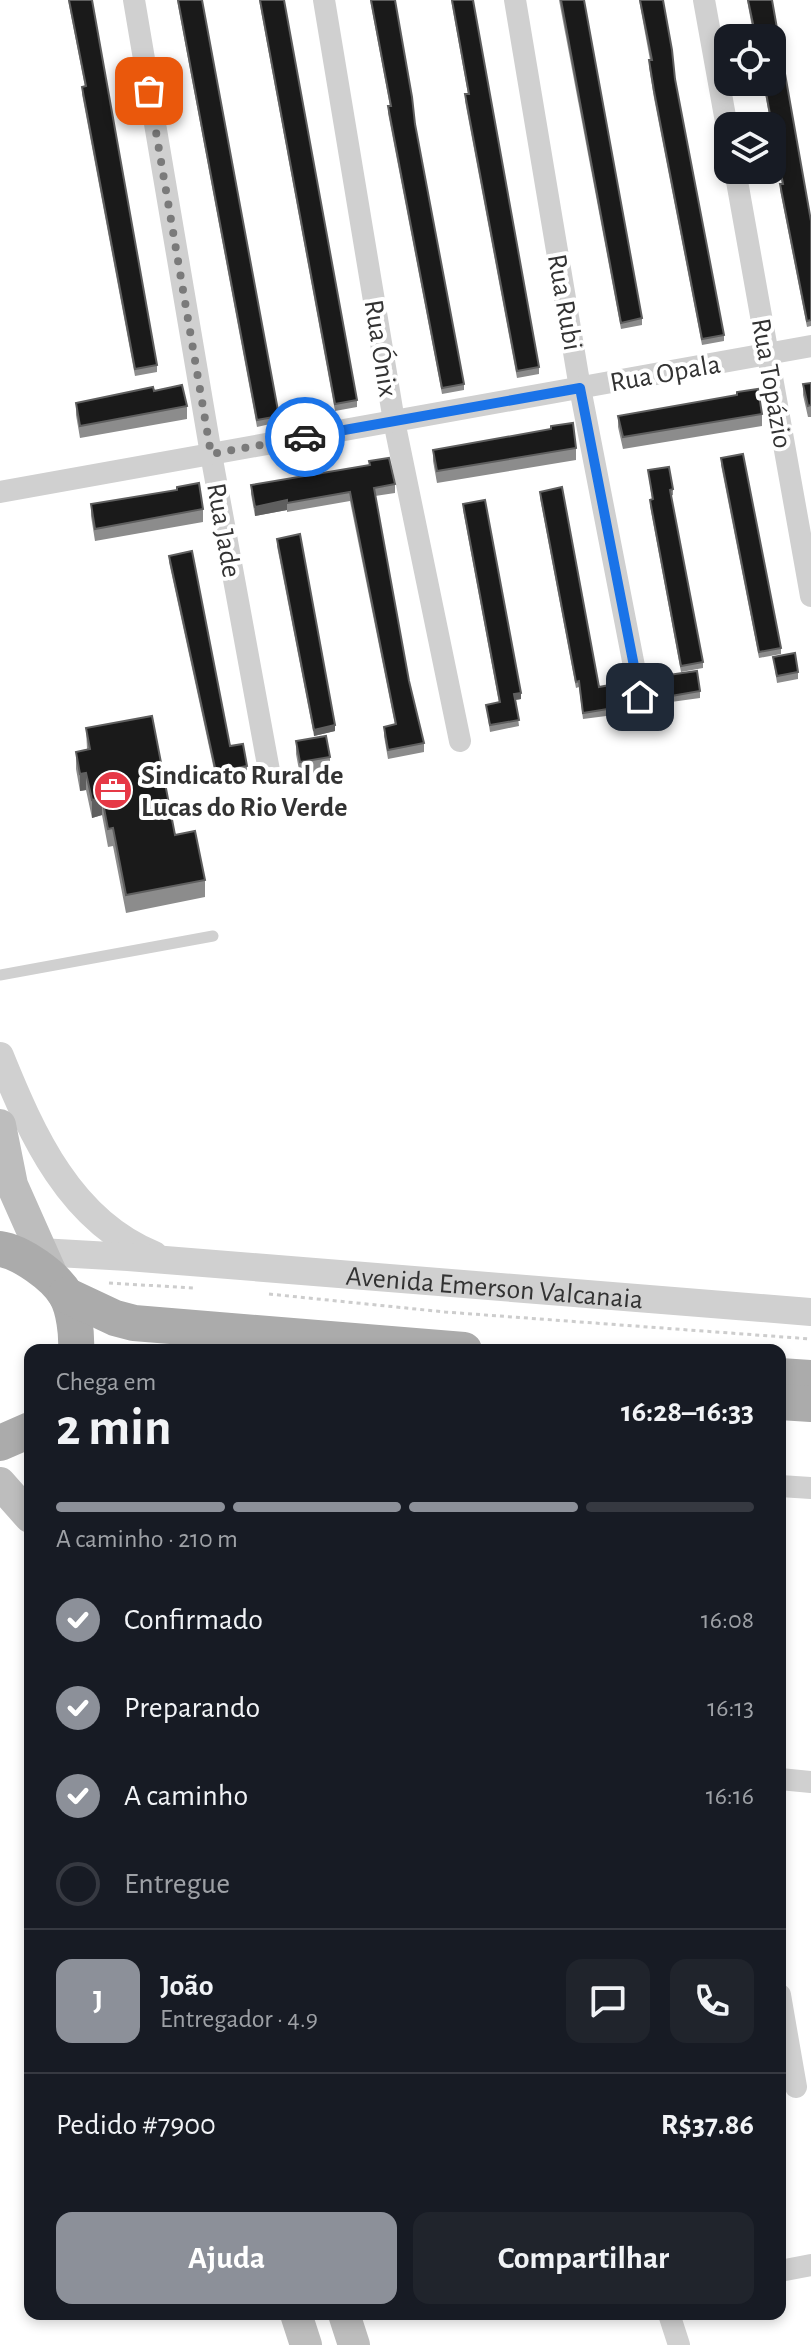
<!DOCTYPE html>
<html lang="pt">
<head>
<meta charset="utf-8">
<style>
	body { margin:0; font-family:"Alegreya Sans",sans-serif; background:#20242c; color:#f1f3f6; height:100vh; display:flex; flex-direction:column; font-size:30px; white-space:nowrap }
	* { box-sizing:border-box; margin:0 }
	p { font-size:26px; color:#9ea1a6 }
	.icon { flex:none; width:44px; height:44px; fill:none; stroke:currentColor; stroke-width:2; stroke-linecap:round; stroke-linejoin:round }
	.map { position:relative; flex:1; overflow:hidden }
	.drawer { position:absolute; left:24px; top:1344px; width:762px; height:976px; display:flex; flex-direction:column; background:#171b24; border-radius:16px; box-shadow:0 4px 12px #0003 }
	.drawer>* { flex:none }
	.fabs { position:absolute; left:714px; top:24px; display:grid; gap:16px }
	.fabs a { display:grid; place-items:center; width:72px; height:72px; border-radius:16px; background:#171b24; box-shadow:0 4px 12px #0003; font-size:40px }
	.pin { position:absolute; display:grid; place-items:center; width:68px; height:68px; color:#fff; margin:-34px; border-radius:16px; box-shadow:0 4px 12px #0006 }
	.courier { position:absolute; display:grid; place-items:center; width:80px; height:80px; margin:-40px; border:6px solid #1a73e8; border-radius:50%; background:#fff; color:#222; box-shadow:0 2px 10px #0007 }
	.headline em { font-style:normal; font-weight:600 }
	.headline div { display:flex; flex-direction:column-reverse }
	.headline { display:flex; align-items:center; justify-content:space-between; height:136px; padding:0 32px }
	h1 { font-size:52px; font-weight:600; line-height:60px }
	.bar { display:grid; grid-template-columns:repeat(4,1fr); gap:12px 8px; align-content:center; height:96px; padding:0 32px }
	.bar i { height:10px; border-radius:6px; background:#363941 }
	.bar .current { background:#8c9099 }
	.bar p { grid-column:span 4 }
	.line { display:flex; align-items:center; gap:20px; padding:0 32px; border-top:2px solid #363941 }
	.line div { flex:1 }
	.round { display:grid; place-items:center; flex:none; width:84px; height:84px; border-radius:16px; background:#20242c }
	ol { padding:0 32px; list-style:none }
	li { display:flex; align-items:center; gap:24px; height:88px }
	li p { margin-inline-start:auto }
	li .icon { padding:8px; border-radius:50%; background:#8c9099; color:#fff; stroke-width:4 }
	li:last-child { color:#9ea1a6 }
	li i { width:44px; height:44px; border:4px solid #363941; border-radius:50% }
	.action { display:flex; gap:16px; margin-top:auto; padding:16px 32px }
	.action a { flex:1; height:92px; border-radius:16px; background:#8c9099; color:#fff; font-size:32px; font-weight:600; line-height:92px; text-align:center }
	.action a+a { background:#20242c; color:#f1f3f6 }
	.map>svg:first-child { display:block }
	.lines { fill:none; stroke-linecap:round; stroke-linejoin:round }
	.path { stroke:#cdcdcd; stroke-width:3; stroke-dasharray:4 4; stroke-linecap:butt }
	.service { stroke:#d0d0d0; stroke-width:11 }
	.minor { stroke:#d0d0d0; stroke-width:22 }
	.tertiary { stroke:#d0d0d0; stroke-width:28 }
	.secondary { stroke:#bdbdbd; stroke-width:32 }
	.primary { stroke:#ababab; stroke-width:36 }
	.wall { fill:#8c8c8c }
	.shaded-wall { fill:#5f5f5f }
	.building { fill:#1a1a1a; stroke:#5f5f5f; stroke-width:2 }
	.done { stroke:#7a7a7a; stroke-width:8; stroke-dasharray:0 14.4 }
	.route { stroke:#1a73e8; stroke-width:10 }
	.labels { text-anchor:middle; stroke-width:8; stroke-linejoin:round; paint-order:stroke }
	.street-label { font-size:28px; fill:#333; stroke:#fff }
	.poi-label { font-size:28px; font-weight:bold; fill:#333; stroke:#fff; text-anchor:start }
</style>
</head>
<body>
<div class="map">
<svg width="811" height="2345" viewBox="0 0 811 2345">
	<rect width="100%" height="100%" fill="#fff"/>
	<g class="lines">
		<g class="path">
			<path d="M109,1283L193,1288"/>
			<path d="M269,1294L445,1312L811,1339"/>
		</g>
		<path class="service" d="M0,975L213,936"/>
		<g class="minor">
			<path d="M134,0L211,454L270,776"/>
			<path d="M324,0L394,421L460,741"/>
			<path d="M515,0L580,388L640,697"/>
			<path d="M704,0L728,133"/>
			<path d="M735,170L811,596"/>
			<path d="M0,492L811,346"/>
			<path d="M780,1486L811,1488"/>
			<path d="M780,1779L811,1782"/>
			<path d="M780,1995L796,2087"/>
			<path d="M780,2271L811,2265"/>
			<path d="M669,2314L679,2345"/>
		</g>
		<g class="tertiary">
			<path d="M0,1056C32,1135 70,1221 154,1255"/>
			<path id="s1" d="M22,1251L128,1257L811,1312"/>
		</g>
		<g class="secondary">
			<path d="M0,1125L12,1185L56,1284"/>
			<path d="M0,1483L30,1517"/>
			<path d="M296,2314L306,2345"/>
			<path d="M344,2314L354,2345"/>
		</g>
		<g class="primary">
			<path d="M0,1249C21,1252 55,1276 66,1295C74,1309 77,1334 76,1350"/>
			<path d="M66,1295L115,1318L134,1323L464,1350"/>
			<path d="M780,1376L811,1378"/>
			<path d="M780,1402L811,1404"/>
			<path d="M0,1443L30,1430"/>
		</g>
	</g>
	<g class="wall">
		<path d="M68,0H92L157,365V372L135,376L82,94V87H85Z"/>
		<path d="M177,0H202L279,416V422L257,427Z"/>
		<path d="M259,0H284L357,400V407L335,411Z"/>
		<path d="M370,0H395L415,124L464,384V390L442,394L388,113V106H390Z"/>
		<path d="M451,0H473L539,367V374L517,378L465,101V94H468Z"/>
		<path d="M559,0H584L642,318V325L621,329Z"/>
		<path d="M639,0H663L675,79L724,335V341L702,345L654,98L649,67V60H650Z"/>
		<path d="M747,0H772L811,221V326L807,327L780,190V184H782L772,126H771L763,82H772V38H754Z"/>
		<path d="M811,383V417H808L803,395V384Z"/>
		<path d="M154,391L187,406V419L80,438L76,415V403Z"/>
		<path d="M762,414V426L623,449L618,427V416Z"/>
		<path d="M576,448V460L437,483L433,461V450Z"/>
		<path d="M721,458L781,648V654L759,658L721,465Z"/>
		<path d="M648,470L673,489V495L671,496L703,662V668L681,672L650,506V500H652Z"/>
		<path d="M395,484V493L375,496L409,681L424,743V752L388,759L384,736V727L395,725L350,501L287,512V510L255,516L251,494V485Z"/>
		<path d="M540,492L599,687L614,708V715L583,719L579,687L576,688L540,498Z"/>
		<path d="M91,504L203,509V522L95,541L91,516Z"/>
		<path d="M463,504L521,699L516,700L519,726L490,732L486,705L499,703L463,510Z"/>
		<path d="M277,539L335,731L314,736L277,546Z"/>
		<path d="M169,556L230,746L247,766V773L216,779L169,562Z"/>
		<path d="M773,657L798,672V679L777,683Z"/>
		<path d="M668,675L700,691V698L671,702Z"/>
		<path d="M86,728L175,835L205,880V897L126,913L113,846L108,847L102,815L92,818L86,790L80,791L76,769V752L87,749Z"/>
		<path d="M296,741L330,757V770L300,775L296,754Z"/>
	</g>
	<g class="shaded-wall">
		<path d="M287,500V510L255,516V507Z"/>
		<path d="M521,693V699L514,700V694Z"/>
		<path d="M335,725V731L314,736V730Z"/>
		<path d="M86,773V790L80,791V774Z"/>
		<path d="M102,798V815L92,818V800Z"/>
	</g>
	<g class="building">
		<path d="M69,0H92L157,365L135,369L82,87L86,86Z"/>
		<path d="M178,0H202L279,416L257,420Z"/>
		<path d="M260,0H284L357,400L335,404Z"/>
		<path d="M371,0H395L412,97L415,124L464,384L442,388L388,106H391Z"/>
		<path d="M452,0H473L539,367L517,371L465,94H469Z"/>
		<path d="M561,0H584L642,318L621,323Z"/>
		<path d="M640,0H663L672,50L675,79L724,335L702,339L654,91L649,60H652Z"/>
		<path d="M748,0H772L811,221V320L807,321L780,184H783L764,82H772V38H756Z"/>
		<path d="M811,383V405L808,406L803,384Z"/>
		<path d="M182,385L187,406L80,426L76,403L153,387L154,391Z"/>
		<path d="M758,389L762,414L623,437L618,416L737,395V392Z"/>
		<path d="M573,423L576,448L437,471L433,450L551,429V426Z"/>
		<path d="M743,454L781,648L759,652L721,458Z"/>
		<path d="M389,458L395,484L374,488L409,681L424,743L388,750L384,727L396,724L350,492L287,503V500L255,507L251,485L370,465L369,461Z"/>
		<path d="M669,467L673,489L670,490L703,662L681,666L650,500L653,499L648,470Z"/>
		<path d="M199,483L203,509L95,529L91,504L177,490V487Z"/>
		<path d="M562,487L599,687L610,685L614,708L583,713L579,681L576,682L540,492Z"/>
		<path d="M485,500L521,693L514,694L519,720L490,725L486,705L500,702L463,504Z"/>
		<path d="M300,534L335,725L314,730L277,539Z"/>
		<path d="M192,551L230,746L243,744L247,766L216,772L169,556Z"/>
		<path d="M795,653L798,672L777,676L773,657Z"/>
		<path d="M697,671L700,691L671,696L668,675Z"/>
		<path d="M152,716L175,835L195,831L205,880L126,895L113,828L108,829L102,798L92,800L86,773L80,774L76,752L90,749L86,728Z"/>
		<path d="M326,736L330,757L300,762L296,741Z"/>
	</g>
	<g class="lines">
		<path class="done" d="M149,91L211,454L305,437"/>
		<path class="route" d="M305,437L580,388L640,697"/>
	</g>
	<defs>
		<symbol id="office-disc" viewBox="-11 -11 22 22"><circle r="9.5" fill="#e63946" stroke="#fff"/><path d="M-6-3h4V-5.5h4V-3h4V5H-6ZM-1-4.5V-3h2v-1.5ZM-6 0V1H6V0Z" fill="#fff"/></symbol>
	</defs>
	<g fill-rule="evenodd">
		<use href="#office-disc" x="91" y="768" width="44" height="44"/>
	</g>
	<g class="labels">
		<g class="street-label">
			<text transform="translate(566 302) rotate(80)" y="10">Rua Rubi</text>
			<text transform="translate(382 348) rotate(81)" y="10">Rua Ónix</text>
			<text transform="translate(665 372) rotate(-10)" y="10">Rua Opala</text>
			<text transform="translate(773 383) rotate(80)" y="10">Rua Topázio</text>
			<text transform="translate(225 530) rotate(80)" y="10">Rua Jade</text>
			<text dy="10" stroke="none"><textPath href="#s1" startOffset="474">Avenida Emerson Valcanaia</textPath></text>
		</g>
		<g class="poi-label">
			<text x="141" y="784">Sindicato Rural de<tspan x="141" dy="32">Lucas do Rio Verde</tspan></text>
		</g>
	</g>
</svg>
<div class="fabs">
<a><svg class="icon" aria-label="locate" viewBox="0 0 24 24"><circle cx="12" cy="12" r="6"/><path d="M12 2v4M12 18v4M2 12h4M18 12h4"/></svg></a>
<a><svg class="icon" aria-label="layers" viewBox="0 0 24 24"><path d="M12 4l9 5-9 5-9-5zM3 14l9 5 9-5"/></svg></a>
</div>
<div class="pin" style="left:149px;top:91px;background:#ea580c"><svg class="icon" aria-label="bag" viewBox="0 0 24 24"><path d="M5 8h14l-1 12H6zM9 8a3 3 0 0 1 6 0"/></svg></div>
<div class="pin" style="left:640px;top:697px;background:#1f2937"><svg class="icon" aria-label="home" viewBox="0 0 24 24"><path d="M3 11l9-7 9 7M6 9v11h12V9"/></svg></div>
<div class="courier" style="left:305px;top:437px"><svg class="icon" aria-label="car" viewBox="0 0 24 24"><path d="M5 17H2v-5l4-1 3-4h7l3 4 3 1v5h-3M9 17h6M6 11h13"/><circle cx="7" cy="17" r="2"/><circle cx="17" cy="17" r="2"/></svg></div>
<section class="drawer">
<div class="headline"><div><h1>2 min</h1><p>Chega em</p></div><em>16:28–16:33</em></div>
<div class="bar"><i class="current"></i><i class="current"></i><i class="current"></i><i></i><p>A caminho · 210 m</p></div>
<ol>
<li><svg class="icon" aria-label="check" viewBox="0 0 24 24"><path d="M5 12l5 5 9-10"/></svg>Confirmado<p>16:08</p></li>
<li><svg class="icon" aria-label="check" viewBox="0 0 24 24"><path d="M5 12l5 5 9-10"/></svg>Preparando<p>16:13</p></li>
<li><svg class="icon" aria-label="check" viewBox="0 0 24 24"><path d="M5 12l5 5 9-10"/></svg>A caminho<p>16:16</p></li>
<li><i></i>Entregue</li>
</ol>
<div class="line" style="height:144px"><b class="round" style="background:#8c9099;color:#fff">J</b><div><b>João</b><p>Entregador · 4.9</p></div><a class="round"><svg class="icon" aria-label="chat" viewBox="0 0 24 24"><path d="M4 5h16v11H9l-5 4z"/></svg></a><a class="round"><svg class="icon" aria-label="phone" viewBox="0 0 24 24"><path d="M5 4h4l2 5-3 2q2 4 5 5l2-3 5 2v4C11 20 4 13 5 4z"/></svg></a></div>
<div class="line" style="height:104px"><div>Pedido #7900</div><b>R$37.86</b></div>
<div class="action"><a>Ajuda</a><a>Compartilhar</a></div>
</section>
</div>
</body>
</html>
